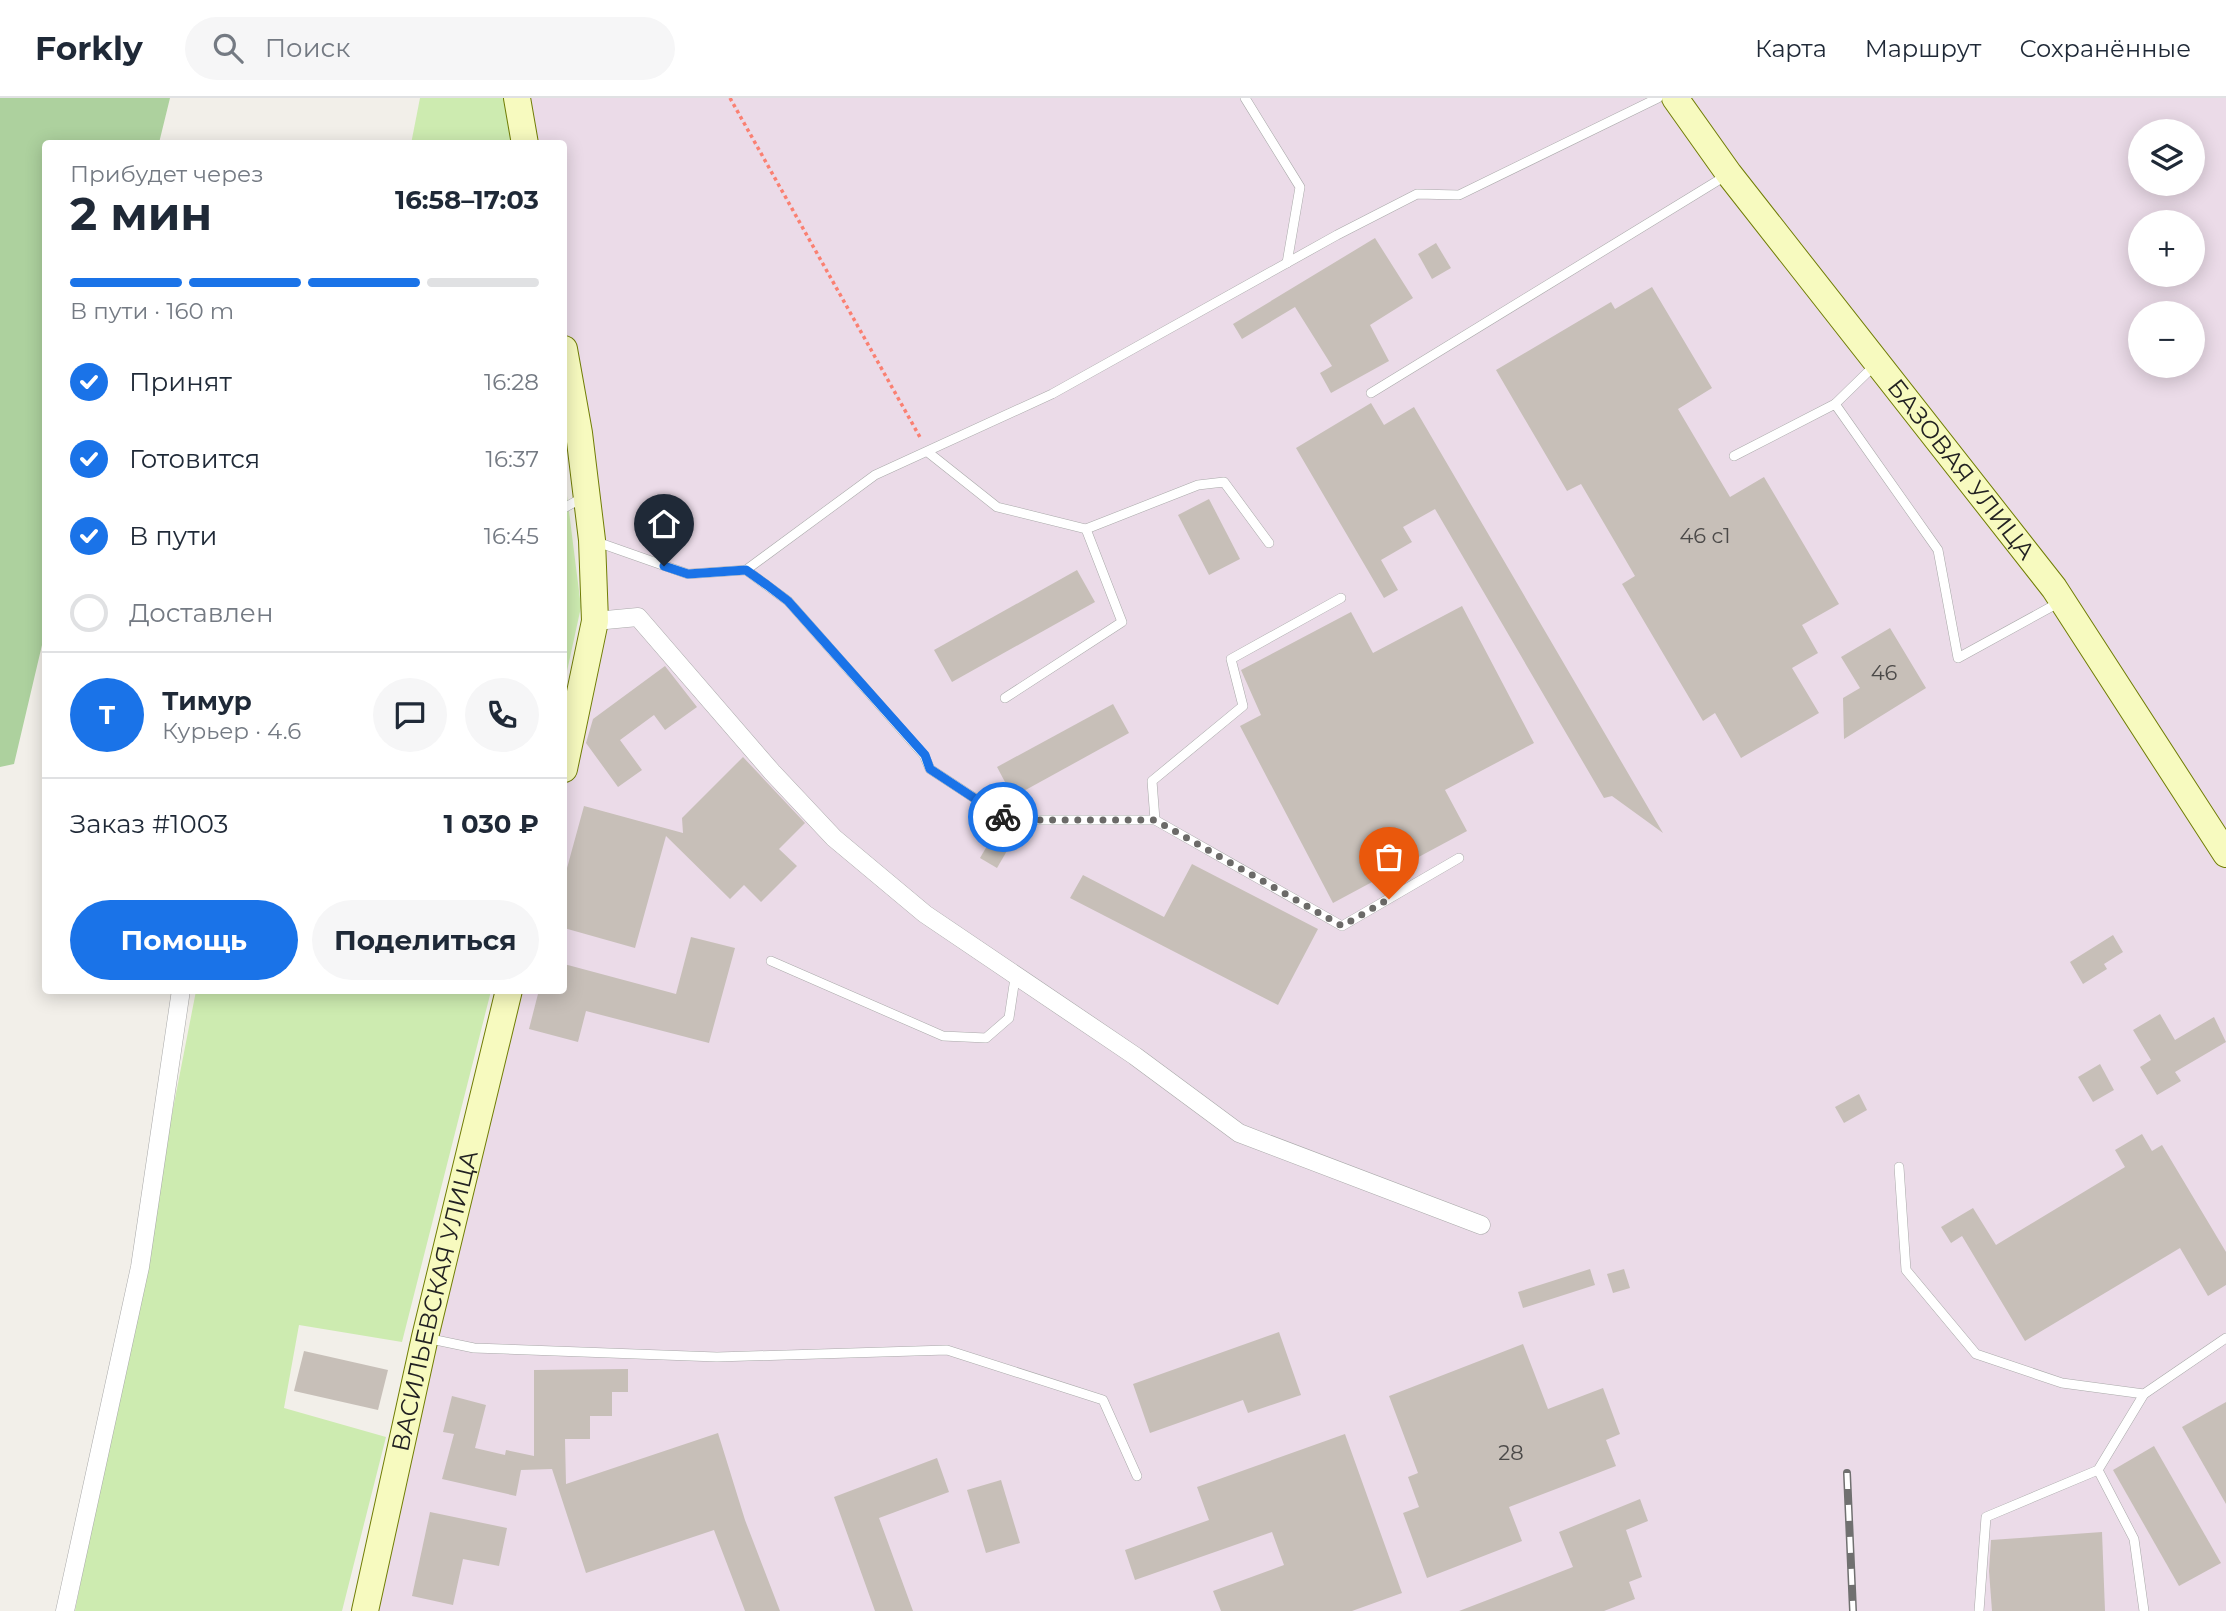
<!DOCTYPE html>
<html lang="ru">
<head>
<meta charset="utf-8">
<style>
	body { margin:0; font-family:Montserrat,sans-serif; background:#f6f6f7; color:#1f2937; height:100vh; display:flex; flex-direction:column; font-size:26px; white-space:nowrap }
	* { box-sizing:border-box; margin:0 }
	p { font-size:23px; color:#747a83 }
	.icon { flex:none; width:38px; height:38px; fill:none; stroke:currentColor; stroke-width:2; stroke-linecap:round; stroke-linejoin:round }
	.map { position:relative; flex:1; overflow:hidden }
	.details { position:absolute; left:42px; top:42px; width:525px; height:854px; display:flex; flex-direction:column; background:#fff; border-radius:7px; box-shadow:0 4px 18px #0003 }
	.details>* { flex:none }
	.controls { position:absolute; left:2128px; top:21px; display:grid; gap:14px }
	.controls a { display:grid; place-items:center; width:77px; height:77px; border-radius:50%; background:#fff; box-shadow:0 4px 18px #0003; font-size:35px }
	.pin { position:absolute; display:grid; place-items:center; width:60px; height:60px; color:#fff; margin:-72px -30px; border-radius:50% 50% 50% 0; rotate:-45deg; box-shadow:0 0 7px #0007 }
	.pin .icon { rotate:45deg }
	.courier { position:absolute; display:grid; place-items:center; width:70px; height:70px; margin:-35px; border:5px solid #1a73e8; border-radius:50%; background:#fff; color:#222; box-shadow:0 2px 9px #0007 }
	.summary em { font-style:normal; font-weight:700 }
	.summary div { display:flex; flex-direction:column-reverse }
	.summary { display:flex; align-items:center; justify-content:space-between; height:119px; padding:0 28px }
	h1 { font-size:46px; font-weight:700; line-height:52px }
	.bar { display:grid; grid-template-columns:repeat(4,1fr); gap:10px 7px; align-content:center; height:84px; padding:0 28px }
	.bar i { height:9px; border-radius:5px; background:#e0e1e3 }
	.bar .on { background:#1a73e8 }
	.bar p { grid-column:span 4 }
	.line { display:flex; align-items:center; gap:18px; padding:0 28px; border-top:2px solid #e0e1e3 }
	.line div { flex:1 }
	.round { display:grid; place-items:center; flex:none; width:74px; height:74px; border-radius:37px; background:#f6f6f7 }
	ol { padding:0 28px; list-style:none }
	li { display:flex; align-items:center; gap:21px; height:77px }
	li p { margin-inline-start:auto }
	li .icon { padding:7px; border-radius:50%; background:#1a73e8; color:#fff; stroke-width:4 }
	li:last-child { color:#747a83 }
	li i { width:38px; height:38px; border:4px solid #e0e1e3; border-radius:50% }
	.button { display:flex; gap:14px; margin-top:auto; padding:14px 28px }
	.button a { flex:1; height:80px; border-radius:42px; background:#1a73e8; color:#fff; font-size:28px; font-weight:700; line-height:80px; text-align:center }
	.button a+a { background:#f6f6f7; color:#1f2937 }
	header { display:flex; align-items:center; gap:42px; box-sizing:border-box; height:98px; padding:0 35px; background:#fff; border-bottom:2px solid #e0e1e3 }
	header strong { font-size:33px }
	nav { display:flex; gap:38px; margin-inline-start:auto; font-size:24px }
	.search { width:490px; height:63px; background:#f6f6f7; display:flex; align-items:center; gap:18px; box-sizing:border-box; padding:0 24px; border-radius:38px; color:#747a83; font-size:26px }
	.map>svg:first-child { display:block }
	.industrial { fill:#ebdbe8; fill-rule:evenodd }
	.grass { fill:#cdebb0 }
	.forest { fill:#add19e }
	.building { fill:#c7bfb8 }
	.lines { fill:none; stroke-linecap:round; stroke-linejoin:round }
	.lane-casing { stroke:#a9a9a9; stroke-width:10 }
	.street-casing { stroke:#a9a9a9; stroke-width:19 }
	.secondary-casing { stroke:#707d05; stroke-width:28 }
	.path { stroke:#fa8072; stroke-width:3.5; stroke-dasharray:3.5 3.5; stroke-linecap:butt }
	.lane { stroke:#fff; stroke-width:9 }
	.street { stroke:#fff; stroke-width:18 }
	.secondary { stroke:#f7fabf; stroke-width:26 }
	.rail-casing { stroke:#707070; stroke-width:8 }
	.rail { stroke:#fff; stroke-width:5; stroke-dasharray:16; stroke-linecap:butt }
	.done { stroke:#6b6a68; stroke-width:7; stroke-dasharray:0 12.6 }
	.route { stroke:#1a73e8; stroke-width:9 }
	.labels { text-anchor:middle; stroke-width:5; stroke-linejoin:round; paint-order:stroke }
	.number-label { font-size:21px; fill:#4b4948 }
	.street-label { font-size:24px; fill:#222; stroke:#fff }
</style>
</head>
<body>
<header>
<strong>Forkly</strong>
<div class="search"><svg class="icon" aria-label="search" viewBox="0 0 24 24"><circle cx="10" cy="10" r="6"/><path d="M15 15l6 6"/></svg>Поиск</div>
<nav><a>Карта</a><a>Маршрут</a><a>Сохранённые</a></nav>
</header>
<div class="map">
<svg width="2226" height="1513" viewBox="0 0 2226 1513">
	<rect width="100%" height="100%" fill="#f2efe9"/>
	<path class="industrial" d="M517,0H2226V1513H365L507,893L564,892V657L595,523L564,272V46L525,45ZM2140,33H2193V86H2140ZM2140,124H2193V177H2140ZM2140,215H2193V268H2140Z"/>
	<g class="grass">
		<path d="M420,0H505L513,45L411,46Z"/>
		<path d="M564,374L581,509L564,587Z"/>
		<path d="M196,893H491L402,1244L299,1227L284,1310L386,1339L342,1513H75Z"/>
	</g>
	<path class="forest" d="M0,0H170L159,45L46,46V530L14,666L0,669Z"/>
	<g class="building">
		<path d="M1375,140L1413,200L1370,227L1389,263L1331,295L1320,275L1332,268L1295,209L1242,241L1233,226Z"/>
		<path d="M1436,145L1451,170L1432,181L1418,156Z"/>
		<path d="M1652,189L1712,290L1678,311L1730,399L1764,379L1839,506L1802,527L1818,555L1792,570L1819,615L1741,660L1715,615L1703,623L1622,486L1635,478L1581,386L1567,393L1496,272L1611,204L1615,211Z"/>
		<path d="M1371,305L1384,327L1414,309L1663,735L1612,698L1604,700L1435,411L1403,429L1412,444L1381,462L1398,492L1384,500L1296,350Z"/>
		<path d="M1209,401L1240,461L1209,477L1178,417Z"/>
		<path d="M1077,472L1095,504L952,584L934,552Z"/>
		<path d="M1462,508L1534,645L1445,692L1467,733L1333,805L1240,628L1261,617L1241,572L1351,514L1373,555Z"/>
		<path d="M1890,530L1926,590L1844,641L1843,600L1860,590L1841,559Z"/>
		<path d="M665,568L697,609L665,632L654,617L620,642L642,672L618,689L586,645L593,621Z"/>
		<path d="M1113,606L1129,635L1013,699L997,669Z"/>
		<path d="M743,659L805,725L779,751L797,768L761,804L744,787L730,801L666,738L635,850L564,830V781L584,708L683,735L682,720Z"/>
		<path d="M998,729L1015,739L997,770L980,760Z"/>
		<path d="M1192,766L1318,831L1278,907L1070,800L1083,777L1164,819Z"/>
		<path d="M2113,837L2123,854L2104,866L2107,871L2083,886L2070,864Z"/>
		<path d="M691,839L735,850L709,945L586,913L578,944L529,931L539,892H564V866L676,896Z"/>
		<path d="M2160,916L2175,942L2214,919L2226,944L2175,974L2181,983L2157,997L2140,969L2151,962L2133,932Z"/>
		<path d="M2100,966L2114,992L2093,1004L2078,979Z"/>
		<path d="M1859,996L1867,1012L1844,1025L1835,1009Z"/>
		<path d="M2142,1036L2152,1053L2162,1047L2226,1154V1187L2208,1198L2180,1150L2025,1243L1962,1138L1951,1145L1941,1129L1973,1110L1996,1147L2125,1069L2115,1052Z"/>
		<path d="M1590,1171L1595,1187L1523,1210L1518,1194Z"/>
		<path d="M1624,1171L1630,1190L1613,1195L1607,1176Z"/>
		<path d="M1279,1234L1301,1297L1248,1315L1243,1302L1150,1335L1133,1286Z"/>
		<path d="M1523,1246L1548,1311L1603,1290L1620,1336L1606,1342L1616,1368L1509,1409L1522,1443L1427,1480L1403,1415L1419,1409L1408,1379L1418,1375L1389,1298Z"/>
		<path d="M304,1253L388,1272L378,1312L294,1293Z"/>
		<path d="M628,1271V1294H612V1318H590V1341H565L566,1386L718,1335L745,1422L780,1513H745L714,1432L586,1475L552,1371L521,1372L516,1398L442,1381L454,1336L443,1334L452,1298L486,1307L475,1350L505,1357L506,1352L534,1358V1272Z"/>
		<path d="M2226,1304V1406L2182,1329Z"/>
		<path d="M1345,1336L1402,1495L1352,1513H1221L1213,1493L1284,1467L1272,1434L1135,1482L1125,1452L1209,1422L1197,1389Z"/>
		<path d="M2154,1348L2221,1465L2179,1488L2113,1372Z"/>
		<path d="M937,1360L949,1394L879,1420L913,1513H875L834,1399Z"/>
		<path d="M1001,1382L1020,1445L986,1455L967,1392Z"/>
		<path d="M1640,1401L1648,1423L1626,1432L1642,1479L1629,1484L1635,1501L1604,1513H1459L1573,1469L1559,1434Z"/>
		<path d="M430,1414L507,1430L499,1468L463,1461L453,1507L412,1498Z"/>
		<path d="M2102,1434L2105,1513H1992L1989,1473L1991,1442Z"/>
	</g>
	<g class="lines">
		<defs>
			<g id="lane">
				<path d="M1245,0L1300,89L1287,165"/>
				<path d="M1371,295L1727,77"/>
				<path d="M1835,306L1876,266"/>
				<path d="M929,355L997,409L1086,431L1122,524L1005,600"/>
				<path d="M1734,358L1835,306L1938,452L1958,560L2060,504"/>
				<path d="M564,410L582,400"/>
				<path d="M1086,431L1198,387L1224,384L1269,445"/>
				<path d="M597,444L688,476L746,472L788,503L924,657L930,671L1008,722H1155L1342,828L1459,760"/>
				<path d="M746,472L875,377L1052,296L1337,137L1417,96L1459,97L1658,0"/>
				<path d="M1155,722L1152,683L1243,608L1231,561L1341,500"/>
				<path d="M771,863L943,938L986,940L1009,920L1015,880"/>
				<path d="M1899,1069L1906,1172L1976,1256L2062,1285L2144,1296L2226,1240"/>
				<path d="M426,1240L474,1250L717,1259L947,1252L1103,1302L1137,1378"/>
				<path d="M2098,1372L2134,1441L2144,1513"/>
				<path d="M1979,1513L1986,1419L2098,1372L2144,1296"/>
			</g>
			<g id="street">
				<path d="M595,523L638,519L772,674L834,740L925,816L1135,958L1239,1035L1481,1127"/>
				<path d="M65,1513L140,1169L181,892"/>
			</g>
			<g id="secondary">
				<path d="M517,0L525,46"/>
				<path id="s1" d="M1675,0L1729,76L2054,490L2226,756"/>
				<path d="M564,251L579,335L592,442L595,523L564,671"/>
				<path id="s2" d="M365,1513L425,1239L509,892"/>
			</g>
		</defs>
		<use href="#lane" class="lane-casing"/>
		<use href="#street" class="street-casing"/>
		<use href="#secondary" class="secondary-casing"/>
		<path class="path" d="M730,0L921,341"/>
		<use href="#lane" class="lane"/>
		<use href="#street" class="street"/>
		<use href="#secondary" class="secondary"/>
		<defs>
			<path id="rail" d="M1847,1375L1853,1513"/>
		</defs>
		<use href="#rail" class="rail-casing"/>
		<use href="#rail" class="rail"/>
	</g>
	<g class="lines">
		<path class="done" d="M1003,719L1008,722H1155L1342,828L1389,801"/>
		<path class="route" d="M664,468L688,476L746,472L767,487L788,503L925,657L930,671L1003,719"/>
	</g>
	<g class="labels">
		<g class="number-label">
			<text x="1705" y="445">46 с1</text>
			<text x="1884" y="582">46</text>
			<text x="1511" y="1362">28</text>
		</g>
		<g class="street-label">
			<text dy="8" stroke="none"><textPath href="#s1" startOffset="469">БАЗОВАЯ УЛИЦА</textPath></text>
			<text dy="8" stroke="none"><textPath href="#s2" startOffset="318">ВАСИЛЬЕВСКАЯ УЛИЦА</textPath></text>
		</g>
	</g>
</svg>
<div class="controls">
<a><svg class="icon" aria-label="layers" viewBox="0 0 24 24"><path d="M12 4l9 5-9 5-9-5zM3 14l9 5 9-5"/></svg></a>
<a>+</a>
<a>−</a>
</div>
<div class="pin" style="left:1389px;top:801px;background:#ea580c"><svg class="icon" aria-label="bag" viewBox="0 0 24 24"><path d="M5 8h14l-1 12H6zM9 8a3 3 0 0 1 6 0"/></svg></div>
<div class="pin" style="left:664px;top:468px;background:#1f2937"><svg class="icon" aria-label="home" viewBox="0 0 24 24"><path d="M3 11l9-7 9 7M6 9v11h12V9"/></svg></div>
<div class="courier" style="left:1003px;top:719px"><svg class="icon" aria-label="bike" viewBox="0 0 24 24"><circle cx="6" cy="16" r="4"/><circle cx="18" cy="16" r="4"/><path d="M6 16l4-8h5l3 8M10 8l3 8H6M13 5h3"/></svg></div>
<section class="details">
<div class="summary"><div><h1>2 мин</h1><p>Прибудет через</p></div><em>16:58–17:03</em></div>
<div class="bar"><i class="on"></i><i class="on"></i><i class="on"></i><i></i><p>В пути · 160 m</p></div>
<ol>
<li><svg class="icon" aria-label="check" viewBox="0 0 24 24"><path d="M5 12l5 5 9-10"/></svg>Принят<p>16:28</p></li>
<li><svg class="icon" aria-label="check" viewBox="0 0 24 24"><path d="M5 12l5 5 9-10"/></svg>Готовится<p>16:37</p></li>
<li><svg class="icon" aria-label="check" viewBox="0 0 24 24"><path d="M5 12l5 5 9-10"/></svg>В пути<p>16:45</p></li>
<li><i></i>Доставлен</li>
</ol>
<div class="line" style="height:126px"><b class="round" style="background:#1a73e8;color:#fff">Т</b><div><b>Тимур</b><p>Курьер · 4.6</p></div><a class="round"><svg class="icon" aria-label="chat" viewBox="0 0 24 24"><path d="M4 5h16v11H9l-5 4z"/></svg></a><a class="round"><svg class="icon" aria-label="phone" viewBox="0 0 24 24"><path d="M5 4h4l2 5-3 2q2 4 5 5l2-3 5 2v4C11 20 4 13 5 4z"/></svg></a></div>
<div class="line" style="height:91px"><div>Заказ #1003</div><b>1 030 ₽</b></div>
<div class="button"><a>Помощь</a><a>Поделиться</a></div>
</section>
</div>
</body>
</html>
